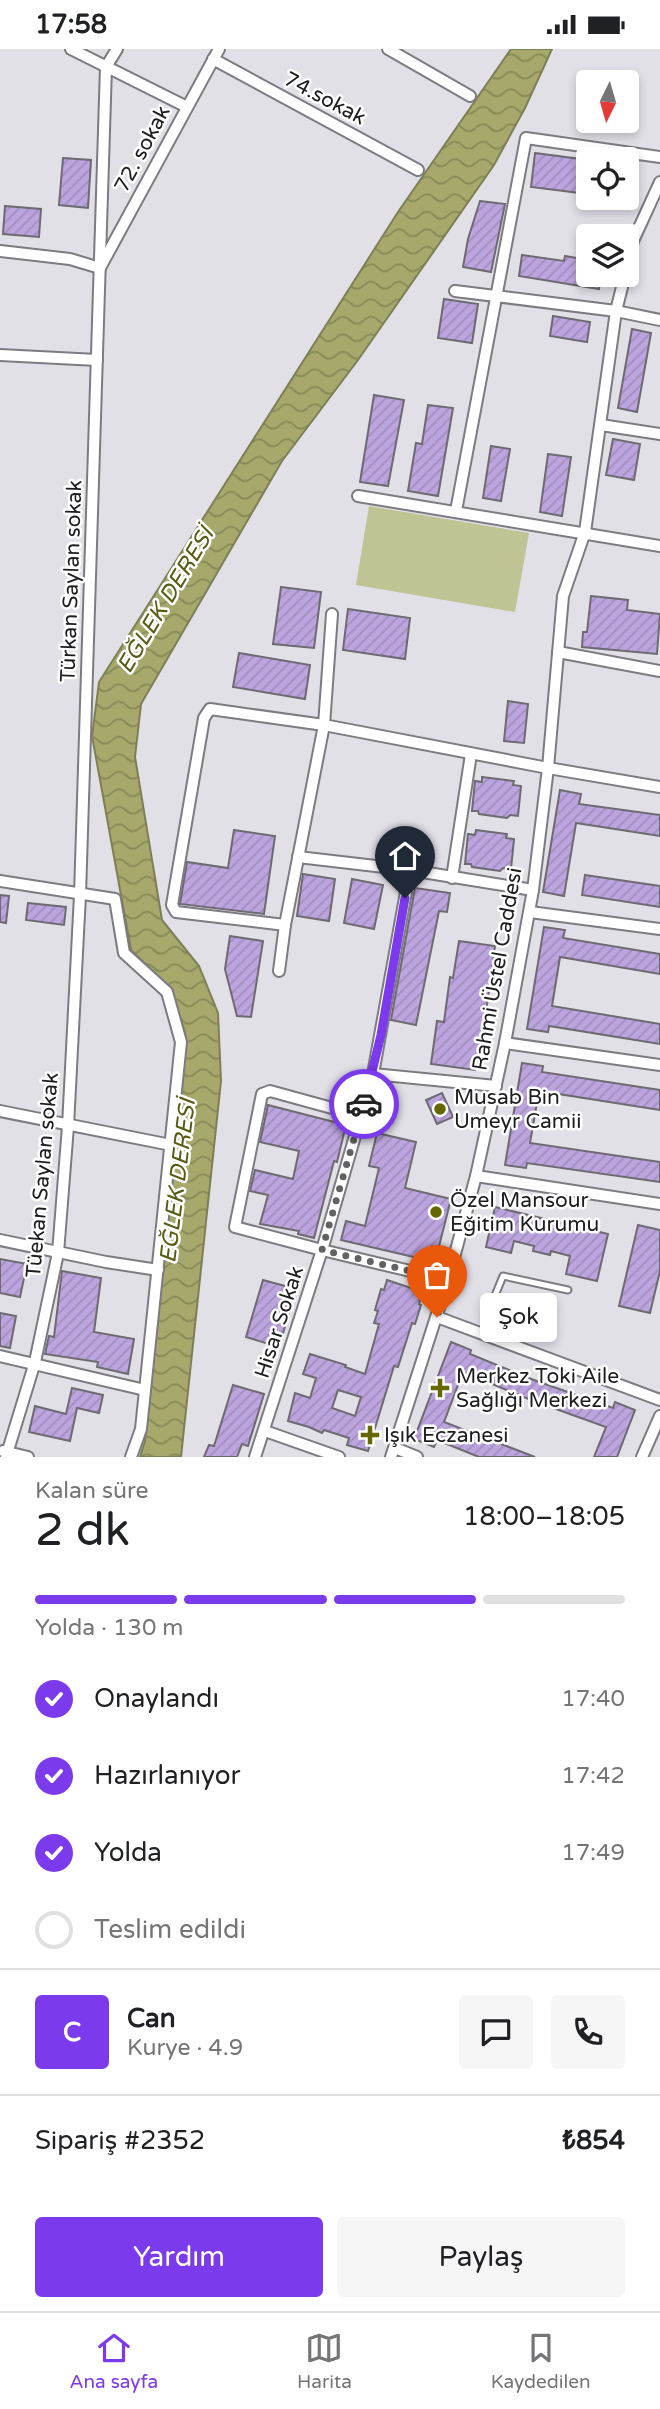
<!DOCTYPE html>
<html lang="tr">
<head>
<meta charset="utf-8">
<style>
	body { margin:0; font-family:"Varela Round",sans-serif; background:#f6f6f6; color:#202124; height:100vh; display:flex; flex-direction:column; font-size:26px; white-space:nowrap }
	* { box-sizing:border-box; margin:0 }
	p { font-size:23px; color:#757577 }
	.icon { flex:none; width:38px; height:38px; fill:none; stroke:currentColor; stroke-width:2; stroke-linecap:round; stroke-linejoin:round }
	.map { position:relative; height:1408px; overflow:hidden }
	.sheet { display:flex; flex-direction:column; background:#fff; flex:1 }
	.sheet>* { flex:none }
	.needle { width:46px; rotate:185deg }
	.fabs { position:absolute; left:576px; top:21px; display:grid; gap:14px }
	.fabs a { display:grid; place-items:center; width:63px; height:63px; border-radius:7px; background:#fff; box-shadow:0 4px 10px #0003; font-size:35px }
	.pin { position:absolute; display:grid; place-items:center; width:60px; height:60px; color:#fff; margin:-72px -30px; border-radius:50% 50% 50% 0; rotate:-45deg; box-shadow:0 0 7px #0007 }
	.pin .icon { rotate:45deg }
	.courier { position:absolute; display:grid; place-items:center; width:70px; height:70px; margin:-35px; border:5px solid #7c3aed; border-radius:50%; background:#fff; color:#222; box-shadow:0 2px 9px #0007 }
	.bubble { position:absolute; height:49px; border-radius:7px; background:#fff; box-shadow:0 4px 10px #0003; font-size:23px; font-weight:600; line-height:49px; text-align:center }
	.summary em { font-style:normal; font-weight:600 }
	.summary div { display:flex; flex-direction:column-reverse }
	.summary { display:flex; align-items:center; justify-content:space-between; height:119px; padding:0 35px }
	h1 { font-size:46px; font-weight:600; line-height:52px }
	.bar { display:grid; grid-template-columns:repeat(4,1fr); gap:10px 7px; align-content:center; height:84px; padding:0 35px }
	.bar i { height:9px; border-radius:5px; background:#e0e0e0 }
	.bar .current { background:#7c3aed }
	.bar p { grid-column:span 4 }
	.line { display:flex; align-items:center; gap:18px; padding:0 35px; border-top:2px solid #e0e0e0 }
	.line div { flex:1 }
	.round { display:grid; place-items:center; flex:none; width:74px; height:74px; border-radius:7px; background:#f6f6f6 }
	ol { padding:0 35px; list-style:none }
	li { display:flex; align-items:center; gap:21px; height:77px }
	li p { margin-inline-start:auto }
	li .icon { padding:7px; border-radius:50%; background:#7c3aed; color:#fff; stroke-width:4 }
	li:last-child { color:#757577 }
	li i { width:38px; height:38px; border:4px solid #e0e0e0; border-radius:50% }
	.button { display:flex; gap:14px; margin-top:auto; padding:14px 35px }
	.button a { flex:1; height:80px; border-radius:7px; background:#7c3aed; color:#fff; font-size:28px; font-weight:600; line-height:80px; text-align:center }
	.button a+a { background:#f6f6f6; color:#202124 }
	.status { display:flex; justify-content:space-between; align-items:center; height:49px; padding:0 35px; background:#fff; direction:ltr }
	.status svg { height:19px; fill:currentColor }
	.menu { display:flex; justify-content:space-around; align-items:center; height:98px; border-top:2px solid #e0e0e0; background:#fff; font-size:19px; color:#757577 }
	.menu a { display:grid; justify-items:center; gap:4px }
	.menu .current { color:#7c3aed }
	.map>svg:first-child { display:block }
	.pitch { fill:#c0c393 }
	.water { fill:url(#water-waves); stroke:#7d7f54; stroke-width:2 }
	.building { fill:url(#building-hatch); stroke:#6d6a71; stroke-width:2; fill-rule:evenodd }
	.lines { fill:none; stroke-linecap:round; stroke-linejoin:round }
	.lane-casing { stroke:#7d7b82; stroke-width:9 }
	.street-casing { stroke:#7d7b82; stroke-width:14 }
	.lane { stroke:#fff; stroke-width:5 }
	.street { stroke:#fff; stroke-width:10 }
	.done { stroke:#626164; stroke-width:7; stroke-dasharray:0 12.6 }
	.route { stroke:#7c3aed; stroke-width:9 }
	.poi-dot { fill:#656704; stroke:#fff; stroke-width:2.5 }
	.labels { text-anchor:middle; stroke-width:5; stroke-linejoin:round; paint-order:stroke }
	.street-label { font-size:21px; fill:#1d1c1e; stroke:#fff }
	.poi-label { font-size:21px; fill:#1d1c1e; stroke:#fff; text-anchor:start }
	.water-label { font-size:23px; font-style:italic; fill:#595b13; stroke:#fff }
</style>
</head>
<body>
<div class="status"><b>17:58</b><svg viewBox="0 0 49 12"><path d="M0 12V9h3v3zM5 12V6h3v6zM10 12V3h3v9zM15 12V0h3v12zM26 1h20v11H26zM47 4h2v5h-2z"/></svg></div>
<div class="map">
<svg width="660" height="1408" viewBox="0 0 660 1408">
	<defs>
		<pattern id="water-waves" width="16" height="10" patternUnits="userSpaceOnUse" patternTransform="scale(1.75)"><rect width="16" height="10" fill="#a6a96b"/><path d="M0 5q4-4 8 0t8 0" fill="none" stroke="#878957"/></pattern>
		<pattern id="building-hatch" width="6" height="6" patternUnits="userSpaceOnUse" patternTransform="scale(1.75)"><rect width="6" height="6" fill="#bca5de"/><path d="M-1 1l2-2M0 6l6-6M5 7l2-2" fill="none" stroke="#a18dbe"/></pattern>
	</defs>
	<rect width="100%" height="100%" fill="#e2e0e7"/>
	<path class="pitch" d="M369,457L529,484L515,563L356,536Z"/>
	<path class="water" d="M511,0H552L525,59L494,116L358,311L282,412L141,655L135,708L162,871L199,917L218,964L221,1032L181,1408H140L145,1392L181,1049L185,984L171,940L131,901L92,687L99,633L398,163Z"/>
	<g class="building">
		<path d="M535,104L588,111V145L531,138Z"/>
		<path d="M63,109L91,111L88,159L59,156Z"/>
		<path d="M480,152L505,155L491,223L463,218L468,190Z"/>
		<path d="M5,157L41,160L39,188L3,185Z"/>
		<path d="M522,206L564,212L565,207L588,211V226H601L599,240L519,227Z"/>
		<path d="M444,250L478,255L472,294L438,289Z"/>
		<path d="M553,267L590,273L587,293L550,287Z"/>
		<path d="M632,280L651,284L637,363L618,359Z"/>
		<path d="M374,346L404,351L388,437L360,433Z"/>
		<path d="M428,356L453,359L438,447L408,442L416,394L422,395Z"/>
		<path d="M613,390L640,395L634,431L606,426Z"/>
		<path d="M491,397L510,400L501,452L483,449Z"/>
		<path d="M548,405L571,408L562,467L540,463Z"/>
		<path d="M281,538L321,543L314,599L273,595Z"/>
		<path d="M591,547L628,551L627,561L660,565L657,605L582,598L583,583H587Z"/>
		<path d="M348,560L410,569L405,610L343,601Z"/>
		<path d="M239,604L310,616L305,650L233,638Z"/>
		<path d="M508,652L528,655L524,694L504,692Z"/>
		<path d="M482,728L514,732L513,736L521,737L518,767L510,766L507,769L479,765L478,762H472L475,732L482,733Z"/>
		<path d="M560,741L581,745L579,755L660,766V787L576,774L564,847L543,843Z"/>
		<path d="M234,781L275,787L264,865L180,855L187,813L228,819Z"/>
		<path d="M476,781L507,785L506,789L514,790L511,820L503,819L500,822L472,818L471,815H465L468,785L475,786Z"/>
		<path d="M303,825L335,830L329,872L297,867Z"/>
		<path d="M585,826L660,837V858L582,846Z"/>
		<path d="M352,830L383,836L374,880L344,874Z"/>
		<path d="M415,839L450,844L447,863L439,862L416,976L391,971Z"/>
		<path d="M0,846L9,847L6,874L0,873Z"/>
		<path d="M28,854L66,858L64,876L26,871Z"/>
		<path d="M544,878L565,881L563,889L660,905V925L560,908L552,957L660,975V995L549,977L548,983L527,980Z"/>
		<path d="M230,887L263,892L251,968L237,967L225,920Z"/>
		<path d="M459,892L495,897L482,993H480L475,1021L431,1015L437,972L444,973L450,928L453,929Z"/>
		<path d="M522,1014L543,1017L542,1023L660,1041V1061L539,1042L530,1094L660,1113V1133L527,1114L526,1119L505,1116Z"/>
		<path d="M442,1044L453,1068L437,1075L426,1051Z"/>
		<path d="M268,1056L346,1076L337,1113L334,1112L314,1189L298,1185L299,1182L260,1175L268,1146L250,1142L255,1121L293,1130L299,1102L260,1093Z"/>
		<path d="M377,1084L416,1093L405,1139L451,1150L435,1213L341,1191L346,1172L365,1177L379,1119L369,1117Z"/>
		<path d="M495,1158L608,1185L597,1232L566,1225L570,1207L551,1202L550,1206L533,1202L534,1197L514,1192L511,1204L486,1198Z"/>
		<path d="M638,1176L660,1181V1222L650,1264L619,1257Z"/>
		<path d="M0,1210L27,1215L20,1248L0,1244Z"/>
		<path d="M62,1222L101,1229L94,1283L134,1290L128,1325L97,1318L98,1313L45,1305L49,1287L54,1288Z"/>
		<path d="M263,1231L296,1240L279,1298L246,1288Z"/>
		<path d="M387,1231L423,1243L419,1255L421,1256L415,1275L412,1274L398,1318L394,1317L368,1402L347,1396L349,1389L324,1381L322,1384L309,1378L288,1372L295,1344L310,1349L316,1329L303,1325L310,1305L346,1316L345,1318L365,1325L379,1275L374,1274L378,1262L375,1261L381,1240L384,1241ZM338,1341L361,1348L355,1367L332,1359Z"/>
		<path d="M0,1264L16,1267L10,1299L0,1297Z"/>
		<path d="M451,1293L471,1301L470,1305L531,1330L613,1359L615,1353L635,1361L617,1408H594L606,1378L531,1351L463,1323L444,1373L535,1408H479L437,1391L434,1398L414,1390Z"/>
		<path d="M233,1336L264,1345L248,1397L242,1395L237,1408H204L209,1396L214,1397Z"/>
		<path d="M72,1339L103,1346L99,1364L77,1359L70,1392L29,1383L35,1357L66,1365Z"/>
	</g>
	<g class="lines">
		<defs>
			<path id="lane" d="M496,1290L504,1269L496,1257L494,1249L503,1227L568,1241"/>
			<g id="street">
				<path d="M71,0L187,58"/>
				<path d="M388,0L470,47"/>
				<path d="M213,10L418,121"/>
				<path d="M0,202L70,210L100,219"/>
				<path d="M101,217L219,0"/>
				<path d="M626,220L633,192L660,133"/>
				<path d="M455,242L616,262L660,271"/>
				<path d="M0,306L97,311"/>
				<path d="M601,376L660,385"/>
				<path d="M358,447L660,497"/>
				<path d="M456,462L526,89L660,108"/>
				<path d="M558,603L660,622"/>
				<path d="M298,808L410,821L533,841"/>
				<path d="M452,829L471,705"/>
				<path d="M0,832L115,850L124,904L167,943L181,993L141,1380L131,1408"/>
				<path d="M530,863L660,880"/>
				<path d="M285,876L176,863L172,856L204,669L210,660L324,676L548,719L660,738"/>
				<path d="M279,922L285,876L324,676L332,565"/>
				<path d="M505,994L660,1016"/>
				<path d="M373,1025L496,1037"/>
				<path d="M0,1062L171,1096"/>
				<path d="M361,1067L270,1042L262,1045L235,1178L322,1201L448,1231"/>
				<path d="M476,1127L660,1155"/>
				<path d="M0,1191L106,1213L158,1221"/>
				<path d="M437,1268L660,1351"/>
				<path d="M0,1307L145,1341"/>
				<path d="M265,1382L339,1408"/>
				<path d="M395,1399L417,1408"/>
				<path d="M3,1402L28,1408"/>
				<path d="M6,1408L35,1313L58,1204L68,1077L80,846L106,18L117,0"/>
				<path d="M255,1408L322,1201L373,1025L410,821"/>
				<path d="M391,1408L448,1231L476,1127L505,994L533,841L548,719L563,547L585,483L616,262L625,226"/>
				<path d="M642,1408L660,1367"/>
			</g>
		</defs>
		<use href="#lane" class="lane-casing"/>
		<use href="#street" class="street-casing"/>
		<use href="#lane" class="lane"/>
		<use href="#street" class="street"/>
	</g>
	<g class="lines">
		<path class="done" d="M364,1055L322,1201L448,1231L437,1268"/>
		<path class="route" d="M364,1055L381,986L405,849"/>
	</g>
	<g class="poi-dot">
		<circle cx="440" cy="1060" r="7"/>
		<circle cx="436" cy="1163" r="7"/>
		<path d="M436.5 1328.5h7v7h7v7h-7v7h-7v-7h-7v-7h7z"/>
		<path d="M366.5 1375.5h7v7h7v7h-7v7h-7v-7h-7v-7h7z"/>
	</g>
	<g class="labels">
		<g class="street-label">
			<text transform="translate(325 49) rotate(28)" y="7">74.sokak</text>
			<text transform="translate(142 100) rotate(-62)" y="7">72. sokak</text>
			<text transform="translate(71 532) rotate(-88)" y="7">Türkan Saylan sokak</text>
			<text transform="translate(497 920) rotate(-80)" y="7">Rahmi Üstel Caddesi</text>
			<text transform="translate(42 1126) rotate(-85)" y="7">Tüekan Saylan sokak</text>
			<text transform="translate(279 1273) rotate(-72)" y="7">Hisar Sokak</text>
		</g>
		<g class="poi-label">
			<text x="454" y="1055">Musab Bin<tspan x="454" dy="24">Umeyr Camii</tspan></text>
			<text x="450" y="1158">Özel Mansour<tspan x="450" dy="24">Eğitim Kurumu</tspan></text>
			<text x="456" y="1334">Merkez Toki Aile<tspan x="456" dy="24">Sağlığı Merkezi</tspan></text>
			<text x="384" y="1393">Işık Eczanesi</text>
		</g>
		<g class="water-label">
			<text transform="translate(165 551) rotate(-59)" y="8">EĞLEK DERESİ</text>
			<text transform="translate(177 1132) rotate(-83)" y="8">EĞLEK DERESİ</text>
		</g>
	</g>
</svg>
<div class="fabs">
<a><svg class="needle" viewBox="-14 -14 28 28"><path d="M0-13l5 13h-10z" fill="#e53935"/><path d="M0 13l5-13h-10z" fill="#757577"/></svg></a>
<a><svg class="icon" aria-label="locate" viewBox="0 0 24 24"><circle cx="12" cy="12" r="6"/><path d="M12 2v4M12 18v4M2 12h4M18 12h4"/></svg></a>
<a><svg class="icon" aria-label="layers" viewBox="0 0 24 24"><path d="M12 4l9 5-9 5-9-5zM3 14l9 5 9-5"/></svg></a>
</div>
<div class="pin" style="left:437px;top:1268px;background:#ea580c"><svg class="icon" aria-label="bag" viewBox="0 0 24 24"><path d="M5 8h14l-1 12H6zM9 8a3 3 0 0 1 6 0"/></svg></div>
<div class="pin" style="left:405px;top:849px;background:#1f2937"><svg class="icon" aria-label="home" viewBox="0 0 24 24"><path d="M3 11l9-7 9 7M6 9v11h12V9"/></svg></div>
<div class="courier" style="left:364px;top:1055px"><svg class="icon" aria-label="car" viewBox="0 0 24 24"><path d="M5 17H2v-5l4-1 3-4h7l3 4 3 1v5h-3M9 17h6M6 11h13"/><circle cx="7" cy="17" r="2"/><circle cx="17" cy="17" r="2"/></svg></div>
<div class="bubble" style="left:480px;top:1244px;width:77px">Şok</div>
</div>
<section class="sheet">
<div class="summary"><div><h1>2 dk</h1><p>Kalan süre</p></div><em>18:00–18:05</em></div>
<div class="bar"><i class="current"></i><i class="current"></i><i class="current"></i><i></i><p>Yolda · 130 m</p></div>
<ol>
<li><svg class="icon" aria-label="check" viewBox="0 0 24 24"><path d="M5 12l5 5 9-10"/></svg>Onaylandı<p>17:40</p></li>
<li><svg class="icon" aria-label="check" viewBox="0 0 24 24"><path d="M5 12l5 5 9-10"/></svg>Hazırlanıyor<p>17:42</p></li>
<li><svg class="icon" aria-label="check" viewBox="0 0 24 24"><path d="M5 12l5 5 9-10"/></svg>Yolda<p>17:49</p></li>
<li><i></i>Teslim edildi</li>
</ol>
<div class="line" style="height:126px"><b class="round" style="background:#7c3aed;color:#fff">C</b><div><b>Can</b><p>Kurye · 4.9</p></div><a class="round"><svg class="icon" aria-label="chat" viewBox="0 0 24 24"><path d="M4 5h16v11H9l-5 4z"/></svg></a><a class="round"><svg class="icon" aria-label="phone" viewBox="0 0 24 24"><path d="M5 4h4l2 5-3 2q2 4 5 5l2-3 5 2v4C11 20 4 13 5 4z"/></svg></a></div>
<div class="line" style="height:91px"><div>Sipariş #2352</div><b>₺854</b></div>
<div class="button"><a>Yardım</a><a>Paylaş</a></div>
</section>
<nav class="menu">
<a class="current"><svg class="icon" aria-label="home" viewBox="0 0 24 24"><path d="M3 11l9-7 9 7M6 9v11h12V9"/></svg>Ana sayfa</a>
<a><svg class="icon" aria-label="map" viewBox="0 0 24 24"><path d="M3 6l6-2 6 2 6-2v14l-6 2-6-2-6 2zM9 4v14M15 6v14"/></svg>Harita</a>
<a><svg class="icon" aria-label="saved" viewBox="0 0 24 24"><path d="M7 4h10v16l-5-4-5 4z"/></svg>Kaydedilen</a>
</nav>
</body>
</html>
